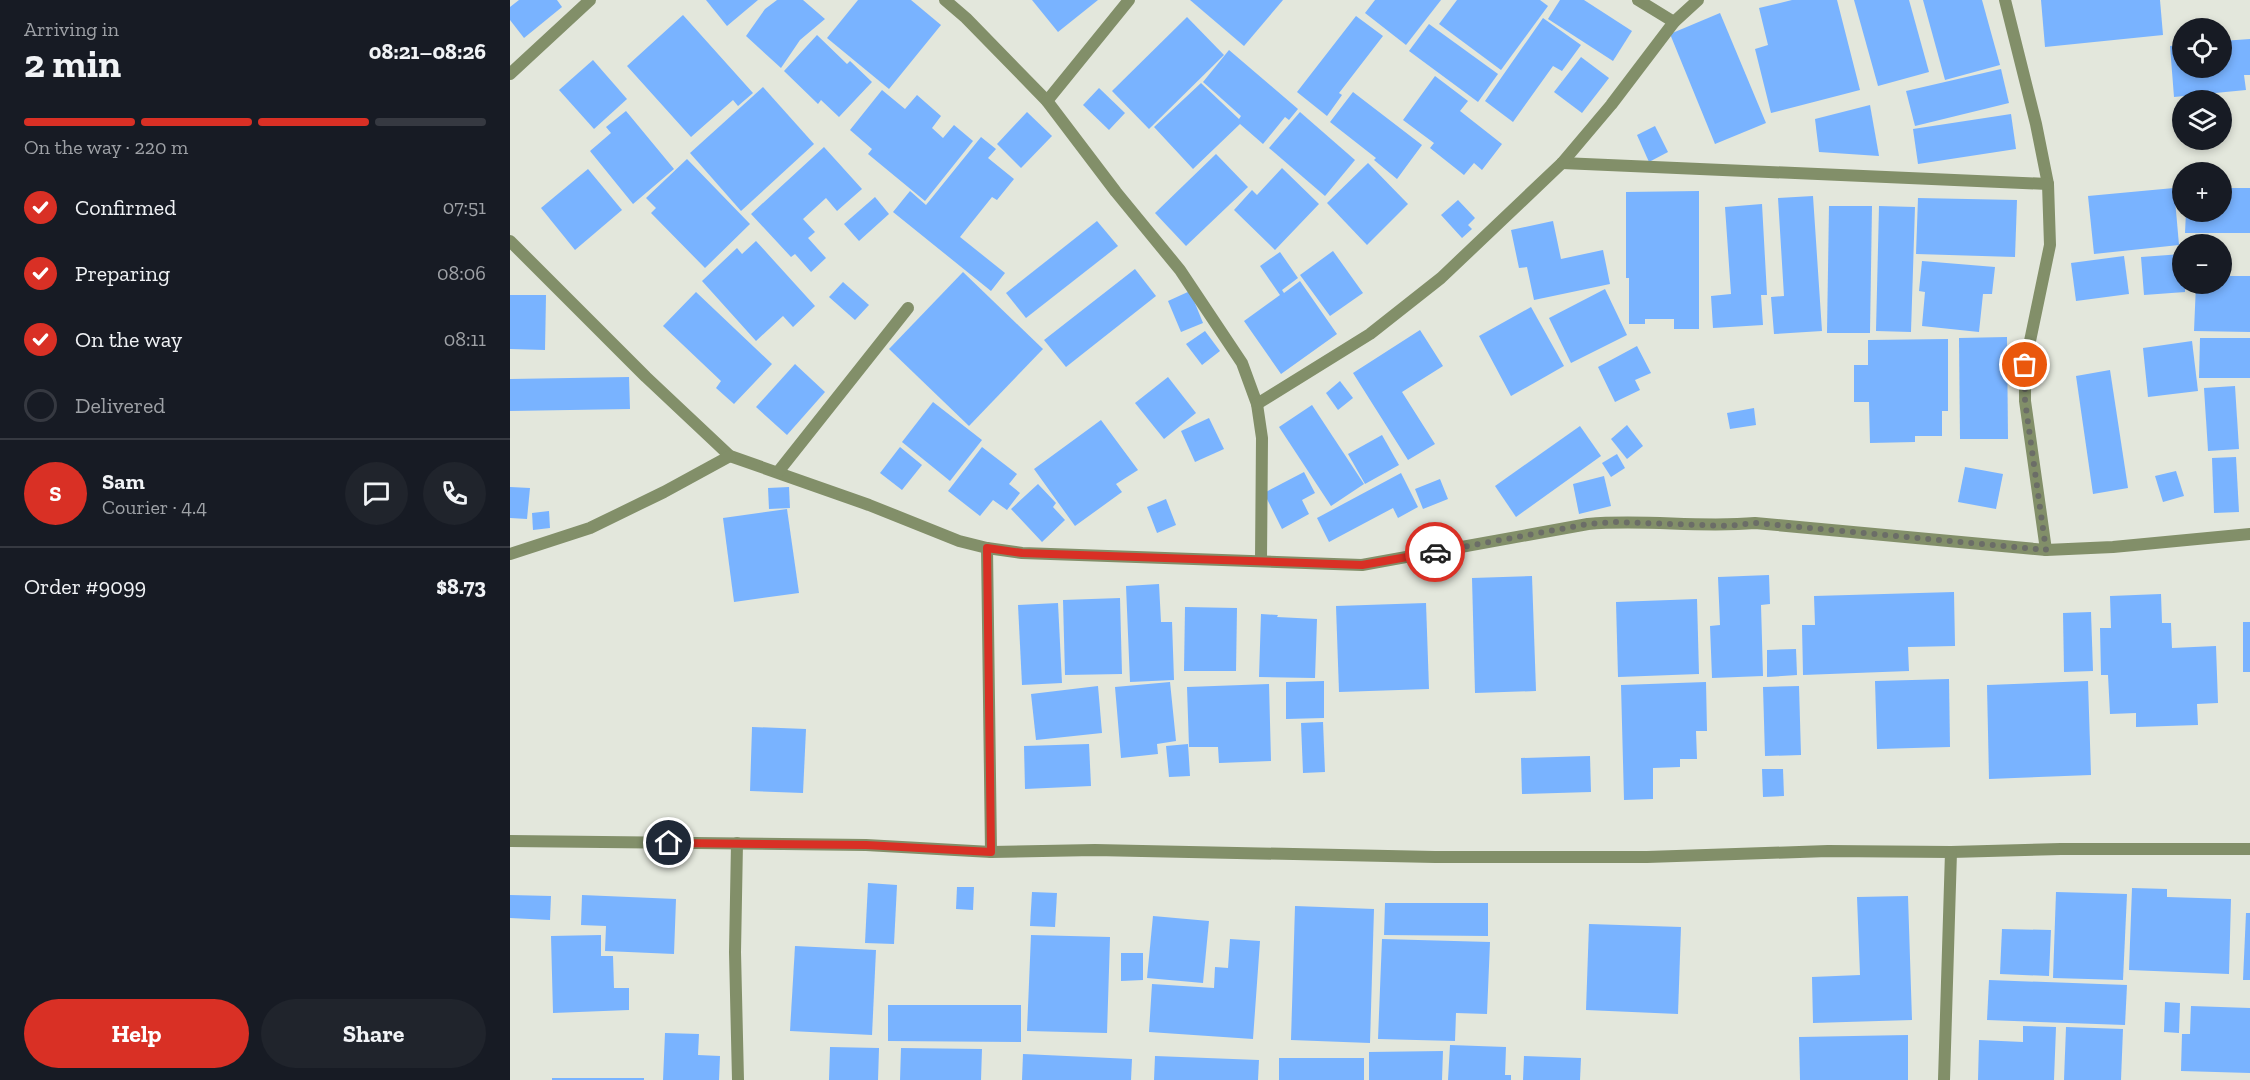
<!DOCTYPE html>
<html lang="en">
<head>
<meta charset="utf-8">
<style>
	body { margin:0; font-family:"Zilla Slab",serif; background:#20242c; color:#f1f3f6; height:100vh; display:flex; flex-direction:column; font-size:22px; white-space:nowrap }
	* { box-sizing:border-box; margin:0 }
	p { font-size:20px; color:#9ea1a6 }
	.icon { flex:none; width:33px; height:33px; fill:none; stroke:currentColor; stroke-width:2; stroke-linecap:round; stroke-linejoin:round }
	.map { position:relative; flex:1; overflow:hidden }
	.side { display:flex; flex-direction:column; background:#171b24; width:510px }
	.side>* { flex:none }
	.fabs { position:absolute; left:1662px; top:18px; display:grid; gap:12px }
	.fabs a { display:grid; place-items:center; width:60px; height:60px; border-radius:50%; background:#171b24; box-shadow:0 3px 9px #0003; font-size:30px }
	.pin { position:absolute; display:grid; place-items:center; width:51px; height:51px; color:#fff; margin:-26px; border:3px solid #fff; border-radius:50%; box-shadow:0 2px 6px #0007 }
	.courier { position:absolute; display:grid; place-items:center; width:60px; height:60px; margin:-30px; border:4px solid #d93025; border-radius:50%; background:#fff; color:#222; box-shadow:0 2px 8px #0007 }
	.summary em { font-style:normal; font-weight:700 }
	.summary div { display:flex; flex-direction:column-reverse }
	.summary { display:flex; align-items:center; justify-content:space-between; height:102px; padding:0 24px }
	h1 { font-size:39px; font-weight:700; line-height:45px }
	.bar { display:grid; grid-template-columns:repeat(4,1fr); gap:9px 6px; align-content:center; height:72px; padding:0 24px }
	.bar i { height:8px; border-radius:4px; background:#363941 }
	.bar .current { background:#d93025 }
	.bar p { grid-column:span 4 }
	.line { display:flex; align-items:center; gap:15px; padding:0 24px; border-top:2px solid #363941 }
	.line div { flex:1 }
	.round { display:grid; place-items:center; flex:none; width:63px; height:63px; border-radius:32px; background:#20242c }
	ol { padding:0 24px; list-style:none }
	li { display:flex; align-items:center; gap:18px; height:66px }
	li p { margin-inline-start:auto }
	li .icon { padding:6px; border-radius:50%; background:#d93025; color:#fff; stroke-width:4 }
	li:last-child { color:#9ea1a6 }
	li i { width:33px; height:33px; border:3px solid #363941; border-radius:50% }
	.primary-button { display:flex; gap:12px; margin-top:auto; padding:12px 24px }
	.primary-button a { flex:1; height:69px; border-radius:36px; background:#d93025; color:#fff; font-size:24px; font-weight:700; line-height:69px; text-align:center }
	.primary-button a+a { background:#20242c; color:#f1f3f6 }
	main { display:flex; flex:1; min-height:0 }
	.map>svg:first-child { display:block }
	.building { fill:#79b3ff }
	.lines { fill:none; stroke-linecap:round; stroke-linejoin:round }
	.minor { stroke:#828f69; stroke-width:12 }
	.done { stroke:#6b6d67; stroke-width:6; stroke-dasharray:0 10.8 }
	.route { stroke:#d93025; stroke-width:8 }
</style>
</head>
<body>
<main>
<section class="side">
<div class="summary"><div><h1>2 min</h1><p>Arriving in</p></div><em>08:21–08:26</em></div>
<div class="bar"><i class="current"></i><i class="current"></i><i class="current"></i><i></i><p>On the way · 220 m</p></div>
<ol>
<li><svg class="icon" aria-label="check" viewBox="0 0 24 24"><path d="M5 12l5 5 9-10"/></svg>Confirmed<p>07:51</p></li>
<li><svg class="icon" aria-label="check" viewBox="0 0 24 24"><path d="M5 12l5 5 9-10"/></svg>Preparing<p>08:06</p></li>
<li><svg class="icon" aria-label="check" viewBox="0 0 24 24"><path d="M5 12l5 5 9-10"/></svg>On the way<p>08:11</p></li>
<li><i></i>Delivered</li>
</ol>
<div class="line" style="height:108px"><b class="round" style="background:#d93025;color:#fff">S</b><div><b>Sam</b><p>Courier · 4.4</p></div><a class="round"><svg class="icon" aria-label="chat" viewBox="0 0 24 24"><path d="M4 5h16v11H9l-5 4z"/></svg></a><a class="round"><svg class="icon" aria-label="phone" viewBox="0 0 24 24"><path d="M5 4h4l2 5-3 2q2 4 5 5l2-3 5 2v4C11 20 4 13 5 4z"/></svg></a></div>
<div class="line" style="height:78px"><div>Order #9099</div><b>$8.73</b></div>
<div class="primary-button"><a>Help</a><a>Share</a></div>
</section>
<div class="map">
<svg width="1740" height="1080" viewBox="0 0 1740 1080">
	<rect width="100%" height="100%" fill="#e3e7dc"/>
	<g class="building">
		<path d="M9,0H47L52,7L14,38L0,20V7Z"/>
		<path d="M196,0H248L217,26Z"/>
		<path d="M267,0H293L315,19L290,40L271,68L236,36L255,9Z"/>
		<path d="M348,0H401L431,25L379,89L317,38Z"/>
		<path d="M522,0H588L548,32Z"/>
		<path d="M680,0H773L734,46Z"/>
		<path d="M865,0H931L896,45L855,13Z"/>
		<path d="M947,0H1030L1038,6L991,70L929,24Z"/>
		<path d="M1050,0H1074L1122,31L1103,61L1038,19Z"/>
		<path d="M1282,0H1327L1350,90L1261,113L1245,49L1258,45L1249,8Z"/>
		<path d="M1344,0H1399L1419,72L1368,86Z"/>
		<path d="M1413,0H1472L1490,65L1435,80Z"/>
		<path d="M1531,0H1650L1653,35L1535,47Z"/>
		<path d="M1210,13L1256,123L1205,144L1160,34Z"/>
		<path d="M173,15L243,93L228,106L223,100L181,137L117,66Z"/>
		<path d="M846,16L873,36L829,93L832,95L817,116L787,92Z"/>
		<path d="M677,17L714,55L639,129L602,91Z"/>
		<path d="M1033,18L1071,45L1052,71L1043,66L1003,122L975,101Z"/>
		<path d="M919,24L988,74L968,102L899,51Z"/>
		<path d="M307,35L337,64L340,61L362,82L329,117L311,100L308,104L274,71Z"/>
		<path d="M1740,39V75H1734L1736,90L1664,97L1660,46L1672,45V68H1712V41Z"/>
		<path d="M719,50L788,109L779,120L775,117L753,144L730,124L683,169L644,127L691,83L729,119L731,116L693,82Z"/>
		<path d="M1071,57L1099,78L1072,113L1044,92Z"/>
		<path d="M83,60L117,99L84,129L49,90Z"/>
		<path d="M1491,69L1499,103L1405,126L1396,91Z"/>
		<path d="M925,76L958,101L950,111L992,144L972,170L964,163L954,175L920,148L924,143L893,120Z"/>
		<path d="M253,87L304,144L231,211L180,153Z"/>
		<path d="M589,88L615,113L599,130L573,105Z"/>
		<path d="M372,90L395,109L407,95L431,116L422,128L433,138L444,125L463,141L415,201L358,154L362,149L340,130Z"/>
		<path d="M843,92L912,145L887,179L864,160L866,158L820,122Z"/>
		<path d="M1360,105L1369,156L1309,152L1305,119Z"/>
		<path d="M116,111L164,169L123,204L80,151L101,133L96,127Z"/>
		<path d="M517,112L542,136L511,168L487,144Z"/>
		<path d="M790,112L845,160L815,196L759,148Z"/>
		<path d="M1501,114L1506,149L1408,164L1403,129Z"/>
		<path d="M1145,126L1158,152L1139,162L1127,135Z"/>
		<path d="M471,137L486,149L478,158L504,179L487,200L482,197L450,237L495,273L481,291L383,212L400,191L416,205Z"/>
		<path d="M314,147L352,189L327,211L316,198L293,219L305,232L298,238L316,258L301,272L285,254L281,257L241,214Z"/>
		<path d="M706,154L738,187L676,246L645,213Z"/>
		<path d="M177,159L240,224L195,268L141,213L146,208L136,198Z"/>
		<path d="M858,163L898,204L857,245L817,203Z"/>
		<path d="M772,168L809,204L765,250L724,210L742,190L747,195Z"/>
		<path d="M78,169L112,210L65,250L31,208Z"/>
		<path d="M1664,188L1669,245L1584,254L1578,196Z"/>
		<path d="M1712,188H1740V233H1675L1676,212H1712Z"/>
		<path d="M1189,191V329H1164V319H1135V324H1119V278H1116V192Z"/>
		<path d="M1303,196L1312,331L1264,334L1261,297L1274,296L1268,198Z"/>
		<path d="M365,197L379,214L349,241L334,224Z"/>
		<path d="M1408,198L1507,200L1505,257L1406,254Z"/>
		<path d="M948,200L965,218L958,225L962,229L952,238L931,215Z"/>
		<path d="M1252,204L1257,295H1251L1253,325L1203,328L1201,296L1221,294L1215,207Z"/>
		<path d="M1319,206H1362L1360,333H1317Z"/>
		<path d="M1369,206L1405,207L1401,332L1366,331Z"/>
		<path d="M587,221L608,246L516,318L496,293Z"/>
		<path d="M1043,221L1051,259L1093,250L1100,284L1024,300L1017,267L1009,268L1001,230Z"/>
		<path d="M246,241L305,306L283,327L273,316L246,341L192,281L227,248L232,254Z"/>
		<path d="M823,251L853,293L820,316L790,275Z"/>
		<path d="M770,252L788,278L772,290L774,293L790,281L827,334L771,374L734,321L770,295L750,266Z"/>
		<path d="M1672,254V284H1675V292L1634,295L1631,257Z"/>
		<path d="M1614,256L1619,294L1566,301L1561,263Z"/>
		<path d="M1412,261L1485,267L1482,294H1473L1469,332L1412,326L1415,292L1409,291Z"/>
		<path d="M625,269L646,296L556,367L534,340Z"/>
		<path d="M453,272L533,349L459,426L379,349Z"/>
		<path d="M1712,276H1740V332L1684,331L1686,284H1712Z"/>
		<path d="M333,282L359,305L345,320L319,297Z"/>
		<path d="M1095,289L1117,335L1061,363L1039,318Z"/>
		<path d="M680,291L693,323L671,332L658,301Z"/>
		<path d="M186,292L262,364L224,404L206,388L211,381L153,326Z"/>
		<path d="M0,295H36L35,350L0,349Z"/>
		<path d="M1021,307L1054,366L1001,396L969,336Z"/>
		<path d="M910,330L933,366L892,392L925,444L898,460L843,373Z"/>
		<path d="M695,331L710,351L692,365L676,344Z"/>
		<path d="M1497,337L1498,439H1450L1449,338Z"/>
		<path d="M1690,338H1740V378H1689Z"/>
		<path d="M1438,339V411H1432V436H1405V442L1360,443L1359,402H1344V365H1358V340Z"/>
		<path d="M1682,341L1688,391L1638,397L1633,348Z"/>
		<path d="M1127,346L1141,373L1125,380L1130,390L1105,402L1088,367Z"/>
		<path d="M285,364L315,392L277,435L246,407Z"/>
		<path d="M1600,370L1618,488L1583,494L1566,376Z"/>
		<path d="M119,377L120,409L0,411V379Z"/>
		<path d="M658,377L686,413L654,439L625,403Z"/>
		<path d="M830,381L843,398L828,410L816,393Z"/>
		<path d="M1725,386L1729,449L1698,451L1694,388Z"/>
		<path d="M423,402L472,440L440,481L392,442Z"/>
		<path d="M802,405L854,484L821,506L769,427Z"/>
		<path d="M1244,408L1246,425L1220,429L1217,413Z"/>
		<path d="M699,418L714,449L685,462L671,431Z"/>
		<path d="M591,420L628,470L606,484L612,492L565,526L524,469Z"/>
		<path d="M1117,425L1133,446L1117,459L1101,439Z"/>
		<path d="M1070,426L1091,456L1006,517L985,486Z"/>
		<path d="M872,435L889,465L855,484L838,454Z"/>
		<path d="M390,447L412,465L392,490L370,473Z"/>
		<path d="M472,447L507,474L499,484L510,493L497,510L483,500L470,516L438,491Z"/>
		<path d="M1107,454L1115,468L1101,477L1092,463Z"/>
		<path d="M1726,457L1729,512L1704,513L1702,458Z"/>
		<path d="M1455,467L1493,474L1486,509L1448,502Z"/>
		<path d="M1666,471L1674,496L1653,502L1645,476Z"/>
		<path d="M794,472L805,493L792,500L799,514L772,529L754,493Z"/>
		<path d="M891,473L908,507L888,518L883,508L819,542L807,518Z"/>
		<path d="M1094,476L1101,506L1069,514L1063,484Z"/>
		<path d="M930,479L938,499L913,509L905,489Z"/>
		<path d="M528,484L546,503L543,507L555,520L532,542L501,509Z"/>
		<path d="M0,487L20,488L17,519L0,518Z"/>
		<path d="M279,487L280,508L259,509L258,488Z"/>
		<path d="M656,499L666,525L647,533L637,507Z"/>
		<path d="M277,509L289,593L224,602L213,518Z"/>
		<path d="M39,511L40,528L23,530L22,513Z"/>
		<path d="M1259,575L1260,604L1251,605L1253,676L1202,678L1200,626L1210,625L1208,577Z"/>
		<path d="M1022,576L1026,691L965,693L962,578Z"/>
		<path d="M649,584L651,622H662L664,680L620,682L616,586Z"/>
		<path d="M1444,592L1445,646L1398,647L1399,671L1293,675L1292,625H1305L1304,596Z"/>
		<path d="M1651,594L1652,623H1661L1662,648L1706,646L1708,703L1687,704L1688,725L1626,727V713L1600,714L1598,675H1591L1590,628H1601L1600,596Z"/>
		<path d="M610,598L612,674L555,675L553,600Z"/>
		<path d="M1187,599L1189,674L1108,677L1106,602Z"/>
		<path d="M548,603L552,683L512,685L508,605Z"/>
		<path d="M916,603L919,689L829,692L826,606Z"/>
		<path d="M675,607L727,608L726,671H674Z"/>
		<path d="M1581,612L1583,671L1554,672L1553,613Z"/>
		<path d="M751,614L768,615L767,617L807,619L805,678L749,677Z"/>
		<rect x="1733" y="622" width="7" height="50"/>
		<path d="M1286,649L1287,675L1257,677V650Z"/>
		<path d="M1439,679L1440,747L1367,749L1365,681Z"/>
		<path d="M814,681V718L776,719V682Z"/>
		<path d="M1578,681L1581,775L1479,779L1477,685Z"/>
		<path d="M660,682L666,741L647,744L648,754L611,758L605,687Z"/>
		<path d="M1196,682L1197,731H1186L1187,759H1170V767L1143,768V799L1114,800L1111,685Z"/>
		<path d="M759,684L761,761L709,763L708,747H679L677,687Z"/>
		<path d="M588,686L592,733L526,740L521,694Z"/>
		<path d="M1289,686L1291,755L1255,756L1253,687Z"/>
		<path d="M813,722L815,772L793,773L791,723Z"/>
		<path d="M242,727L296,729L293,793L240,791Z"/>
		<path d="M579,744L581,786L515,789L514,746Z"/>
		<path d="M678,744L680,776L659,777L656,746Z"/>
		<path d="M1080,756L1081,792L1012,794L1011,758Z"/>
		<path d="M1252,769H1273L1274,796L1253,797Z"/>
		<path d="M358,883L387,885L384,944L355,943Z"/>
		<path d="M447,887H464L463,910L446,909Z"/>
		<path d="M1622,888L1657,889V897L1721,899L1719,974L1619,970Z"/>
		<path d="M522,892L547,893L545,927L520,926Z"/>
		<path d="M1546,892L1617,894L1613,980L1543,978Z"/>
		<path d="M0,895L41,896L40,920L0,918Z"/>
		<path d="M72,895L166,899L164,954L95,951L96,926L71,925Z"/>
		<path d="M1398,896L1402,1020L1303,1023L1302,977L1350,975L1347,897Z"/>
		<path d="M875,903H978V936L874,935Z"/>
		<path d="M785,906L864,909L860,1043L781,1040Z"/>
		<path d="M1736,913H1740V980H1733Z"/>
		<path d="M643,916L699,921L693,983L637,978Z"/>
		<path d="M1079,924L1171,927L1168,1014L1076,1010Z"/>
		<path d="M1492,929L1541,930L1539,976L1490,974Z"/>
		<path d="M91,935V956H103L104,988H119V1010L43,1013L41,936Z"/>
		<path d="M521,935L600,937L597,1033L517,1031Z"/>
		<path d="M720,939L750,941L743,1039L639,1032L642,984L704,988L705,967L718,968Z"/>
		<path d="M872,939L980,942L977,1014L946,1013L945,1041L868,1039Z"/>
		<path d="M285,946L366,950L362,1035L280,1031Z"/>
		<path d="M611,953H633V980L611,981Z"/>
		<path d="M1479,980L1617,985L1615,1025L1477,1020Z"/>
		<path d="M1655,1002L1670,1003L1669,1033L1654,1032Z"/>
		<path d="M378,1005H511V1042L378,1041Z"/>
		<path d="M1681,1006L1740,1008V1073L1671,1071L1672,1034H1680Z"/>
		<path d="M1513,1026L1546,1027L1544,1080H1468L1469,1040L1513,1042Z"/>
		<path d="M1556,1027L1613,1029L1611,1080H1554Z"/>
		<path d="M155,1033L189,1034L188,1055L210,1056L209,1080H153Z"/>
		<path d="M1398,1035V1080H1290L1289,1037Z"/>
		<path d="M940,1045L996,1047L995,1075H1001V1080H938Z"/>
		<path d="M320,1047L369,1048L368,1080H319Z"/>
		<path d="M391,1048L472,1049L471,1080H390Z"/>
		<path d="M933,1051L932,1080H859V1052Z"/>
		<path d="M513,1054L622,1059L621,1080H512Z"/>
		<path d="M645,1056L749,1060L748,1080H644Z"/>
		<path d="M1014,1056L1071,1058L1070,1080H1013Z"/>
		<rect x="769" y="1058" width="85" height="22"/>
		<rect x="42" y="1078" width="92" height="2"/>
	</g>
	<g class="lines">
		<g class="minor">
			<path d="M435,0L456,18L537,101L606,192L670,270L732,363L747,404L752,438L751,560"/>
			<path d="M1128,0L1164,22"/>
			<path d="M1495,0L1526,124L1538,184L1540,245L1515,365V401L1536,550"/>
			<path d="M0,74L80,0"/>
			<path d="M537,101L619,0"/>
			<path d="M1052,163L1538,184"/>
			<path d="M0,241L136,377L220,456L359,505L449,541L477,548L512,553L852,565L1078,524C1134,519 1190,528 1245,523L1536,550L1603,547L1740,534"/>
			<path d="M747,404L860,334L931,278L1052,163L1101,105L1164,22L1188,0"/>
			<path d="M268,472L398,308"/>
			<path d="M477,548L481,852"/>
			<path d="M0,554L80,528L154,492L220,456"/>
			<path d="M0,841L356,845L481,852L585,850L925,857H1137L1318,851L1441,852L1551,849H1740"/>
			<path d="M227,843L225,952L228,1080"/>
			<path d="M1434,1080L1441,852"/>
		</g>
	</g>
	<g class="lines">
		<path class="done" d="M925,552L1078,524L1106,522L1219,526L1245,523L1536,550L1515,401V365"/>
		<path class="route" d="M159,843L356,845L481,852L477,548L512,553L852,565L925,552"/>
	</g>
</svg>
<div class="fabs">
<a><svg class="icon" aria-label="locate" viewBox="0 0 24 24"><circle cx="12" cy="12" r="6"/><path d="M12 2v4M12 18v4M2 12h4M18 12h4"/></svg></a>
<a><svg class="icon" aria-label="layers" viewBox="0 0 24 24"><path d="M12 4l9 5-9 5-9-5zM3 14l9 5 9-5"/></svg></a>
<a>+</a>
<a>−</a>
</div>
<div class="pin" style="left:1515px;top:365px;background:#ea580c"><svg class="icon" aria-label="bag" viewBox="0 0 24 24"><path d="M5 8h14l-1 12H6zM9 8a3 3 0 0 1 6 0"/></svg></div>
<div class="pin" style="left:159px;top:843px;background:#1f2937"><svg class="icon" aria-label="home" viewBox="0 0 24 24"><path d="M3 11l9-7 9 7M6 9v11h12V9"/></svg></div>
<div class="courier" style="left:925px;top:552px"><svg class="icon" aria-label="car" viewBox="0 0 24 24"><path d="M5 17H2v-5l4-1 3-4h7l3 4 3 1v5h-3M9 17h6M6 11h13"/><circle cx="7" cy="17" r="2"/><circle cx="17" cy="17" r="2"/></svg></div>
</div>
</main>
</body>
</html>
